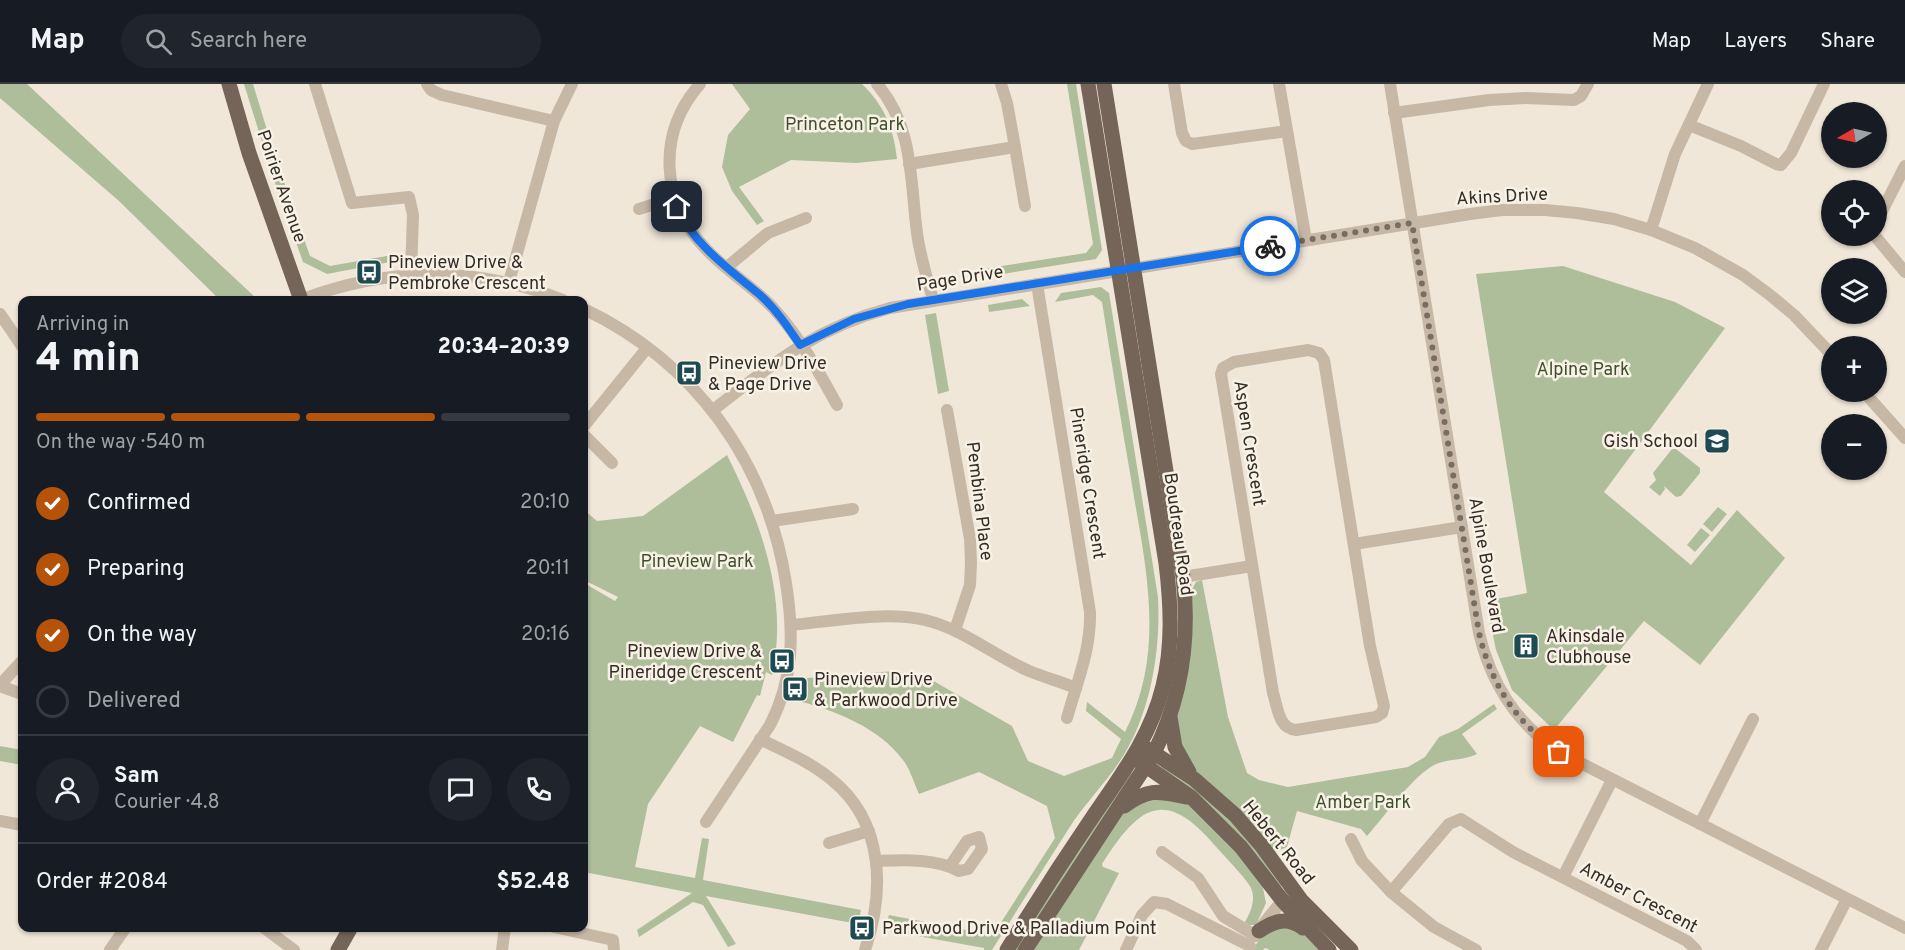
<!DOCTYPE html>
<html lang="en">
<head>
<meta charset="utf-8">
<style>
	body { margin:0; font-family:Overpass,sans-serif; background:#20242c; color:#f1f3f6; height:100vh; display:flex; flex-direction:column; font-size:22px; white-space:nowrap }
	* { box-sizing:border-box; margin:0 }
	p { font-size:20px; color:#9ea1a6 }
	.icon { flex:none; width:33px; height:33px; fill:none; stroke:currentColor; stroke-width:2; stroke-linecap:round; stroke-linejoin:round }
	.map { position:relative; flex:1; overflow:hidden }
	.sheet { position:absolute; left:18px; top:212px; width:570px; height:636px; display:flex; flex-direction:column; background:#171b24; border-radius:12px; box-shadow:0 2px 4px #0004 }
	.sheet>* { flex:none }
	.needle { width:39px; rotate:261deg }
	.fabs { position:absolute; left:1821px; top:18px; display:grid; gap:12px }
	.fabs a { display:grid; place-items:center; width:66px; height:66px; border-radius:50%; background:#171b24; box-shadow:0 2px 4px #0004; font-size:30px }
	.pin { position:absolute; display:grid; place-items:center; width:51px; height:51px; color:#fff; margin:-26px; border-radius:12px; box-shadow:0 3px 9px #0006 }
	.courier { position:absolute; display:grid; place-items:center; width:60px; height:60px; margin:-30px; border:4px solid #1a73e8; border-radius:50%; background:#fff; color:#222; box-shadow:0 2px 8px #0007 }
	.summary em { font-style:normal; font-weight:800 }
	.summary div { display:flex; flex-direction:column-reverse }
	.summary { display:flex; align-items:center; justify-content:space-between; height:102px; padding:0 18px }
	h1 { font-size:39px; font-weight:800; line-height:45px }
	.bar { display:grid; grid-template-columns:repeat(4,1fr); gap:9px 6px; align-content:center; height:72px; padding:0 18px }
	.bar i { height:8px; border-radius:4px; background:#363941 }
	.bar .current { background:#b45309 }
	.bar p { grid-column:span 4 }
	.line { display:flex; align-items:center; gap:15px; padding:0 18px; border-top:2px solid #363941 }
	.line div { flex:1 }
	.round { display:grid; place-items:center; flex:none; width:63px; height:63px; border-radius:32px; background:#20242c }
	ol { padding:0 18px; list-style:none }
	li { display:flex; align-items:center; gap:18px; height:66px }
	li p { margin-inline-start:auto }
	li .icon { padding:6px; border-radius:50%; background:#b45309; color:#fff; stroke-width:4 }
	li:last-child { color:#9ea1a6 }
	li i { width:33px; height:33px; border:3px solid #363941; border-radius:50% }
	header { display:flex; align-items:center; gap:36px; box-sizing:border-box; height:84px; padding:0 30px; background:#171b24; border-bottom:2px solid #363941 }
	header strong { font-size:28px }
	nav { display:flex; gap:33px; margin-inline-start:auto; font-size:21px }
	.search { width:420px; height:54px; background:#20242c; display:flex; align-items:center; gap:15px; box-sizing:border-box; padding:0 21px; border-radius:33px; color:#9ea1a6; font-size:22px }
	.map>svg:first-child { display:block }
	.green { fill:#aebe9a }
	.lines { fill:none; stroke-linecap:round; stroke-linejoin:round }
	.minor { stroke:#c7b8a6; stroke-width:12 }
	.major { stroke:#756458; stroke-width:15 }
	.done { stroke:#766d65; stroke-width:6; stroke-dasharray:0 10.8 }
	.route { stroke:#1a73e8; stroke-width:8 }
	.labels { text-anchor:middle; stroke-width:5; stroke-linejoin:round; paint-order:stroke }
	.park-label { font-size:18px; fill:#3f512b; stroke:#f8f1e5 }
	.street-label { font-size:18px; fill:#342c26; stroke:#f8f1e5 }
	.poi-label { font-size:18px; fill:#342c26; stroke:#f8f1e5; text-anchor:start }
</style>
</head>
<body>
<header>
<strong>Map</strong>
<div class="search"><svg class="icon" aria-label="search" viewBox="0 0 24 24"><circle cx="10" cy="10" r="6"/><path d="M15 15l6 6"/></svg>Search here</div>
<nav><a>Map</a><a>Layers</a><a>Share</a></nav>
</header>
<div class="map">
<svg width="1905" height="866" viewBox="0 0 1905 866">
	<rect width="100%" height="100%" fill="#f0e7d9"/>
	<g class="green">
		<path d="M0,0H27L257,215L220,216L119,117L0,14Z"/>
		<path d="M244,0H253L274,69L310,172L330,182L398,170L390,178L327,190L303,178L273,93Z"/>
		<path d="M732,0H862C884,21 894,45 897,75L856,79L791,76L739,103L764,137L757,141L732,107L722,83L728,51L750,25Z"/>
		<path d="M1067,0H1076L1102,166L1096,175L984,193L982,185L1086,169L1093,160Z"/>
		<path d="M1563,182L1675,218L1725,244L1604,408L1691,481L1737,426L1785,474L1700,581L1644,537L1554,646L1512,606L1496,566L1486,517L1527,509L1476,190Z"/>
		<path d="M1101,203L1109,209L1158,513C1161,568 1150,634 1118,680C1104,700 1087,718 1073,738C1046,780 1019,823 992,866H984V864L884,846L889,831L993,851L1055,754L1047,722L979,688L919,710C914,699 910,685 903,676C880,644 834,626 798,617L803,598L807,594L895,587L930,595L1012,642L1028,677L1064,692L1112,674L1121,655L1086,627L1087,618L1125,648C1168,564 1144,477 1130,389C1120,332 1111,275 1102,218L1093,211L1055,218L1061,209Z"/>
		<path d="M1022,215L1030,222L989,228L988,221Z"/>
		<path d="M936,229L949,307L938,310L925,231Z"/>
		<path d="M1672,365H1676L1700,384V389L1681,412L1676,413L1664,402L1665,405L1660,412L1649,403L1656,396L1653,389Z"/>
		<path d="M727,371C761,439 789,514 772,591L766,588L760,612L757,611L733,658L700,642L648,720L635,783L695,794L702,754L709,755L703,796L861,826L858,840L706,812L736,860L728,863L703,821L693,818L639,853L637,846L692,809L584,788V499L615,517L618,513L584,496V426L597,437L643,432Z"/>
		<path d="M1718,423L1727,430L1712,448L1703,440Z"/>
		<path d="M1701,444L1710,451L1695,468L1687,461Z"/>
		<path d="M1202,496L1228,633L1247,689L1259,696L1288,703L1408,683L1425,673L1439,653L1458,645L1494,620L1497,625L1462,650L1477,670C1462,677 1451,674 1436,680C1414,690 1384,733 1367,752L1361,745L1297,727L1287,763L1273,769L1195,688L1179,665L1176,635L1191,507L1196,498Z"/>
		<path d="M0,662L22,666V681L0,677Z"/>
		<path d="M1162,681L1192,702L1240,744L1281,801V805L1161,683Z"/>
		<path d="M1136,687L1019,866H1013L1034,832L1130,690Z"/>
		<path d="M1152,714L1186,718L1214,741L1262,799L1266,819L1256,841H1249L1245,838C1251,828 1256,815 1251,804C1246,794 1226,774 1218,765C1167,704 1141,718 1102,780L1103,783L1119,789L1079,866H1031L1117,736L1124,729Z"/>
		<path d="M1282,842L1303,847L1322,866H1270L1265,864L1263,866H1252L1265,848Z"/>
	</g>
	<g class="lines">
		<g class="minor">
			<path d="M315,0L352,119L409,113L413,131L411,190"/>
			<path d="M427,0L431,6L442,11L554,37"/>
			<path d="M700,0C656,50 661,118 706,165C726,187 754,203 774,225C799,252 819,288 837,321"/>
			<path d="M877,0C914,43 910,96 917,149C920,172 927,194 933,216"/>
			<path d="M1174,0L1182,49L1186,57L1192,60L1287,47"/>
			<path d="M1279,0L1306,156"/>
			<path d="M1390,0L1479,549C1491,600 1516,639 1559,668L1905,844"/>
			<path d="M1394,29L1489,16L1526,14L1574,16L1581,12L1588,0"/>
			<path d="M1689,41L1741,62L1776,80L1781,81L1791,69L1824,0"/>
			<path d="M1015,63L1025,122"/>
			<path d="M909,80L1015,63L1007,19L1001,0"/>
			<path d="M639,125L674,114"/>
			<path d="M1876,139L1905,82"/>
			<path d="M1651,146L1675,70L1708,0"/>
			<path d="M1875,152L1905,188"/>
			<path d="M727,183L768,149L806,134"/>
			<path d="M509,198L554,37L572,0"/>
			<path d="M1037,200L1090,528C1091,566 1077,598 1067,634"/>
			<path d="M300,216C387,183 475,181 563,216"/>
			<path d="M584,225C695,278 767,378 786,499C794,550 794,594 770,641L706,738"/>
			<path d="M0,230L22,262"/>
			<path d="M1308,266L1319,269L1324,276L1370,562L1384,622L1382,629L1376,633L1296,646C1278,644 1278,624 1273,609L1221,290L1223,284L1234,278Z"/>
			<path d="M1864,308L1905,354"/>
			<path d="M713,326C774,279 813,245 890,224L1470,130L1502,126H1545L1577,129L1614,135L1651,146L1695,164L1743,191L1770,211L1794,231L1832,271"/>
			<path d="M947,326L970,455L971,479L970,501L955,546"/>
			<path d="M584,342L647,264"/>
			<path d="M584,351L612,379"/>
			<path d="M772,437L853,425"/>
			<path d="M1354,460L1462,443"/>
			<path d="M1183,493L1252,482"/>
			<path d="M792,541C833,537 885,527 925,536C963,545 993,571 1029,587C1044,593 1061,598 1076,604"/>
			<path d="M0,601L22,577"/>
			<path d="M0,602L22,610"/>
			<path d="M760,655C784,667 811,678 832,696C884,738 885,807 865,866"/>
			<path d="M0,737L22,741"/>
			<path d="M1700,740L1753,635"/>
			<path d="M1351,755L1362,777L1391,808L1434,843L1476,866"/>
			<path d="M829,759L869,747"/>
			<path d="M1162,768L1198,794L1223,832L1256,852"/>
			<path d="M877,777C903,776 936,774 959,787L968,785L982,765L979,753L967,757L950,782"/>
			<path d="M1563,793L1612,696"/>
			<path d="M1391,808L1449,740L1461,735L1513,768L1687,857L1696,866"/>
			<path d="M263,843L294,866"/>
			<path d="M554,843L613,856L614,866"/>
			<path d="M1260,844L1287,811"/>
			<path d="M110,866L126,843"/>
			<path d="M502,866L505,843"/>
			<path d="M1126,866L1142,831L1154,818L1167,820L1250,862"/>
			<path d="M1821,866L1847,815"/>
		</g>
		<g class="major">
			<path d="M229,0L249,69L301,216"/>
			<path d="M1170,633L1175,663L1189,688"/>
			<path d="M1146,664L1194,695L1235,731L1261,761L1301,816L1351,866"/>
			<path d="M1139,677L1192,714L1241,763L1282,816L1329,866"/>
			<path d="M1124,722C1150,704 1157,707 1186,713"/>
			<path d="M1259,847C1274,837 1287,832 1303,844"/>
			<path d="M338,866L351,843"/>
			<path d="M1007,866C1035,820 1064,775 1094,731C1122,690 1151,652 1163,602C1173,561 1171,521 1166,479L1088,0"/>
			<path d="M1025,866L1154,669C1182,613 1190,555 1183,493L1104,0"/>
		</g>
	</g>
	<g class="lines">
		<path class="done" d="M1270,162L1412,139L1479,549C1491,600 1516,639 1559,668"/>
		<path class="route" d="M677,123C694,161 728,184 759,210C776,225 788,243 800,261L854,235L908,220L1270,162"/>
	</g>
	<defs>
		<symbol id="bus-square" viewBox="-11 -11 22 22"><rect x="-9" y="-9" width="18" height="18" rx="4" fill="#1e4a53" stroke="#f8f1e5"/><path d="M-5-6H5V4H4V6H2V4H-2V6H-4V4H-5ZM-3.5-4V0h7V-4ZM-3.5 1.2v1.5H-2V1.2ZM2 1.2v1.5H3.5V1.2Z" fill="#fff"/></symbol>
		<symbol id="school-square" viewBox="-11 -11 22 22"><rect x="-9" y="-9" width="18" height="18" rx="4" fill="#1e4a53" stroke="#f8f1e5"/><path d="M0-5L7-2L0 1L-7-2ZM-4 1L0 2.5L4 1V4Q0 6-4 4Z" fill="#fff"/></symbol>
		<symbol id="building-square" viewBox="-11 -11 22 22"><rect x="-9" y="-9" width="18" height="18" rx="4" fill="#1e4a53" stroke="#f8f1e5"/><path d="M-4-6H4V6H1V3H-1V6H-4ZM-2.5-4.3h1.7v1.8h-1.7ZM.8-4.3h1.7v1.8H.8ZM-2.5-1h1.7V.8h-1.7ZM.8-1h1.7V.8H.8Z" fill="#fff"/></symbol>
	</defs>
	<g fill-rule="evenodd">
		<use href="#bus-square" x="354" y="173" width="30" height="30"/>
		<use href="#bus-square" x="674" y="274" width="30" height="30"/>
		<use href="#school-square" x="1702" y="342" width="30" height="30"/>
		<use href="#building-square" x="1511" y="547" width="30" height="30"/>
		<use href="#bus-square" x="767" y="562" width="30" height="30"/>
		<use href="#bus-square" x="780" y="590" width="30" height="30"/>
		<use href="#bus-square" x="847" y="829" width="30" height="30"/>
	</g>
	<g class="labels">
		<g class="park-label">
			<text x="845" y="46">Princeton Park</text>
			<text x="1583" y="291">Alpine Park</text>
			<text x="697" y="483">Pineview Park</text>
			<text x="1363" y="724">Amber Park</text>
		</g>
		<g class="street-label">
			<text transform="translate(282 102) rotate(71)" y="6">Poirier Avenue</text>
			<text transform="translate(1502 112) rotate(-3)" y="6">Akins Drive</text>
			<text transform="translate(960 194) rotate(-9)" y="6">Page Drive</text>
			<text transform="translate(1250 359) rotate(81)" y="6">Aspen Crescent</text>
			<text transform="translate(1088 399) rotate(81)" y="6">Pineridge Crescent</text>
			<text transform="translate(980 417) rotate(83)" y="6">Pembina Place</text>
			<text transform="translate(1179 450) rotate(82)" y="6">Boudreau Road</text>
			<text transform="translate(1487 481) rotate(80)" y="6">Alpine Boulevard</text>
			<text transform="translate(1279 758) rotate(51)" y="6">Hebert Road</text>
			<text transform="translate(1639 813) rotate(28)" y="6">Amber Crescent</text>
		</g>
		<g class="poi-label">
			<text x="388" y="184">Pineview Drive &amp;<tspan x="388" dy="21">Pembroke Crescent</tspan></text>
			<text x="708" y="285">Pineview Drive<tspan x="708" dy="21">&amp; Page Drive</tspan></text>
			<text x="1698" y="363" text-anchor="end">Gish School</text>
			<text x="1546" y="558">Akinsdale<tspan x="1546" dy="21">Clubhouse</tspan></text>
			<text x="762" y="573" text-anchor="end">Pineview Drive &amp;<tspan x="762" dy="21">Pineridge Crescent</tspan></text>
			<text x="814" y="601">Pineview Drive<tspan x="814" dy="21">&amp; Parkwood Drive</tspan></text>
			<text x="882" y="850">Parkwood Drive &amp; Palladium Point</text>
		</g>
	</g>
</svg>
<div class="fabs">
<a><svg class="needle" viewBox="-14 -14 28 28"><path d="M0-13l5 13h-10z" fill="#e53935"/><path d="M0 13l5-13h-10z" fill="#9ea1a6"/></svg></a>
<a><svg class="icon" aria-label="locate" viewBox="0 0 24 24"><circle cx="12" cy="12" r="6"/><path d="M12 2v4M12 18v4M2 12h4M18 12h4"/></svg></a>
<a><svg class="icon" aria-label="layers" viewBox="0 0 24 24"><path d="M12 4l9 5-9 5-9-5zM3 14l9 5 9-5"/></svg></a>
<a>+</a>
<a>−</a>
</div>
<div class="pin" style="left:1559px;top:668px;background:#ea580c"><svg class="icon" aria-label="bag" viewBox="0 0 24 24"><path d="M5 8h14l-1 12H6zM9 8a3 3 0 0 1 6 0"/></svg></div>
<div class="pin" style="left:677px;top:123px;background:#1f2937"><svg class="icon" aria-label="home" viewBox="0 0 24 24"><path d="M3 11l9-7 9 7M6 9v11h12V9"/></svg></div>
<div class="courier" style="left:1270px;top:162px"><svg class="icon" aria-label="bike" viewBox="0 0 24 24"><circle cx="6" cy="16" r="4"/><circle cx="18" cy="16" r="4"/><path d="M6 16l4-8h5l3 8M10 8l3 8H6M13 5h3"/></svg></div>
<section class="sheet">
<div class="summary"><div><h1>4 min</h1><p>Arriving in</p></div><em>20:34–20:39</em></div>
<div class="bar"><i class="current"></i><i class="current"></i><i class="current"></i><i></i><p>On the way · 540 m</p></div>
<ol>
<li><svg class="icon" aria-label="check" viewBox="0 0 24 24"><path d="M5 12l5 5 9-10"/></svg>Confirmed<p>20:10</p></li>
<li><svg class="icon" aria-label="check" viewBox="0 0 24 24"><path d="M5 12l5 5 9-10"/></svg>Preparing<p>20:11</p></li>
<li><svg class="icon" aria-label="check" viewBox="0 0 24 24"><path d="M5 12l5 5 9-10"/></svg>On the way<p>20:16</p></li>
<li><i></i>Delivered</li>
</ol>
<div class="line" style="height:108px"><a class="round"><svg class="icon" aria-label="person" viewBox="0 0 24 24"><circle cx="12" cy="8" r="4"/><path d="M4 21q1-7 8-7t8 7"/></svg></a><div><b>Sam</b><p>Courier · 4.8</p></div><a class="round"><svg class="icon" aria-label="chat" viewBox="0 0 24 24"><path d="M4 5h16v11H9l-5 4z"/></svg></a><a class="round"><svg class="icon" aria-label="phone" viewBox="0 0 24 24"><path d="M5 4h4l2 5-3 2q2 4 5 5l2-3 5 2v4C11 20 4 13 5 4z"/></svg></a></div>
<div class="line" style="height:78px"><div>Order #2084</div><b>$52.48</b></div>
</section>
</div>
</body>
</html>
